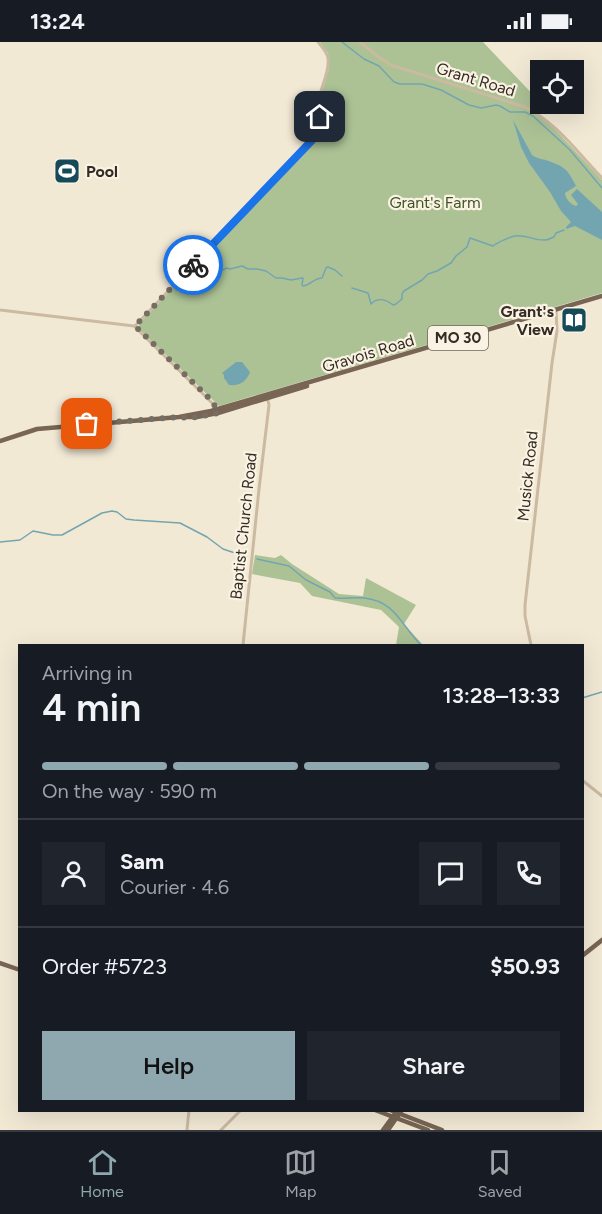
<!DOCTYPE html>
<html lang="en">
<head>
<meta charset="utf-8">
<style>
	body { margin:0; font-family:Figtree,sans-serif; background:#20242c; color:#f1f3f6; height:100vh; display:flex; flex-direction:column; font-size:22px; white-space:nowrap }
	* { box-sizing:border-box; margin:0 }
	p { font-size:20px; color:#9ea1a6 }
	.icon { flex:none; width:33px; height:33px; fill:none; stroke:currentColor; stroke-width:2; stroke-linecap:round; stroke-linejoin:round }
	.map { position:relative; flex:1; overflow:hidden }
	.sheet { position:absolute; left:18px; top:602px; width:566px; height:468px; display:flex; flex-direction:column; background:#171b24; border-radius:0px; box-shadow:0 6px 24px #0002 }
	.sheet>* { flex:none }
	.controls { position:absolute; left:530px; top:18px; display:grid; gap:12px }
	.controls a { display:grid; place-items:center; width:54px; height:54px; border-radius:0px; background:#171b24; box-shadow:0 6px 24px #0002; font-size:30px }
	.pin { position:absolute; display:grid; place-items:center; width:51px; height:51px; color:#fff; margin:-26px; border-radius:12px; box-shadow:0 3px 9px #0006 }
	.courier { position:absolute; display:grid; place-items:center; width:60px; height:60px; margin:-30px; border:4px solid #1a73e8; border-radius:50%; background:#fff; color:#222; box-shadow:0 2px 8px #0007 }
	.summary em { font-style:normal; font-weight:600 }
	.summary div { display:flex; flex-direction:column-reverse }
	.summary { display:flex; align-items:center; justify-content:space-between; height:102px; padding:0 24px }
	h1 { font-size:39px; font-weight:600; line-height:45px }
	.bar { display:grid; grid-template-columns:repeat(4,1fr); gap:9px 6px; align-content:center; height:72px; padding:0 24px }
	.bar i { height:8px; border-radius:4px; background:#363941 }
	.bar .selected { background:#8fa7af }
	.bar p { grid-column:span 4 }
	.line { display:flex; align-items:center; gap:15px; padding:0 24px; border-top:2px solid #363941 }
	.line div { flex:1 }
	.round { display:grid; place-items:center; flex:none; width:63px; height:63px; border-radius:0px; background:#20242c }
	.button { display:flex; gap:12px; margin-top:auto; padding:12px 24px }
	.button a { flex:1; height:69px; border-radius:0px; background:#8fa7af; color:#111; font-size:24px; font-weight:600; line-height:69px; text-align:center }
	.button a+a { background:#20242c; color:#f1f3f6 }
	.status { display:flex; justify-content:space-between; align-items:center; height:42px; padding:0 30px; background:#171b24; direction:ltr }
	.status svg { height:16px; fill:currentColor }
	.dock { display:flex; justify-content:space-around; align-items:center; height:84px; border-top:2px solid #363941; background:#171b24; font-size:16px; color:#9ea1a6 }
	.dock a { display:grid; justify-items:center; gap:3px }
	.dock .selected { color:#8fa7af }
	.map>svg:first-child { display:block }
	.green { fill:#acc295 }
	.water { fill:#73a5b1 }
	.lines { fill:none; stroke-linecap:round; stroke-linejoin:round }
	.stream { stroke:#73a5b1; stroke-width:1.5 }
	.tertiary { stroke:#cbbaa1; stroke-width:3 }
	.primary { stroke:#786554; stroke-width:4.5 }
	.done { stroke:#766e62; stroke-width:6; stroke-dasharray:0 10.8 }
	.route { stroke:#1a73e8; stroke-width:8 }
	.labels { text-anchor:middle; stroke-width:4.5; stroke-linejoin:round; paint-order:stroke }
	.shield { fill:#faf2e2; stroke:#6f675d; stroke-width:1.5 }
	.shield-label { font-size:15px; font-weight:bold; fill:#342c24 }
	.street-label { font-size:16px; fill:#342c24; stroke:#faf2e2 }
	.poi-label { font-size:16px; font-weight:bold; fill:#342c24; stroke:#faf2e2; text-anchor:start }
	.park-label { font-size:16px; fill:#3d5426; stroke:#faf2e2 }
</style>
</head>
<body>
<div class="status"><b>13:24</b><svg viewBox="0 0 49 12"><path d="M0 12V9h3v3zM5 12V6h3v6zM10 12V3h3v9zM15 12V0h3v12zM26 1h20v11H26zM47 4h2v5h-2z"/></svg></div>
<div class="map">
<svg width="602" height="1088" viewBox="0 0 602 1088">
	<rect width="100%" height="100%" fill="#f2e9d5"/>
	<g class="green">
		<path d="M320,0H483L540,60L536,72L549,81L602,138V251L219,364L140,288L139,282L319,92L322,83L320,58L329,26L328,11Z"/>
		<path d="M255,513L275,516L281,513L292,522L339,552L363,554L366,536L416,563L404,582L423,603H396L399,585L381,568L312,554L300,541L252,532Z"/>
	</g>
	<g class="water">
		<path d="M513,78L532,113C536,116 541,117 546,118C565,125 567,126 576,144L565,151C565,156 571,163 576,164L578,162L571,153L577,147L602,170V198L575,184L566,187V185L571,180L561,169L550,150L529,121L521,105Z"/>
		<path d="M236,320H242L250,330C246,340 240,344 229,343L224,336V333L222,331Z"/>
	</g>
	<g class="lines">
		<g class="stream">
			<path d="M342,0L364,17L379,24L394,40L400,42H422L441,48L469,63L481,66L496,63L500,64L510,70H525L533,74L570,108L602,146"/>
			<path d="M211,228L217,230L227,226L230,227L242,224L248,227H257L266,229L276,236H282L291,238L302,236H303L302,243L303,244C311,243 314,236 322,236L326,226L328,225L335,228L342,234"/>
			<path d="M352,246L368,251L371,262C378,255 385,257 393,263L396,262L402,257V252L404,249L422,238L428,232L437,229L451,221L456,214L467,205L470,196L493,204C498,200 510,195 515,194C525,192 535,199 545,198C548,198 551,196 554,195L556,191L564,188"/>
			<path d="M0,500L20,498L33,489L53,493H62L102,471L112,469L117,470L126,477L134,478L180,481L207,495L223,507L247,515"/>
			<path d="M257,517L289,524L306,538L330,550L335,556C345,557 354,555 364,556C396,559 402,585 421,603"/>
			<path d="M582,656L602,650"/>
		</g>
		<g class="tertiary">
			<path d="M360,0L380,16L391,23L525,65C555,79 579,112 602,136"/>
			<path d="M0,268L134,284L202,351L213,362L215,367"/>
			<path d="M135,284L318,92C323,81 318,71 319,59C320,45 330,31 328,16C327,10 322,5 318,0"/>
			<path d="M243,603L259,447L269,363L267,355"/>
			<path d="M531,603L525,574V563L552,321L557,289L556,268"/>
			<path d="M582,738L602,754"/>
			<path d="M187,1088L189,1068"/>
			<path d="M221,1088L241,1068"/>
		</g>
		<g class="primary">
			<path d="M182,375H197L218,371L307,344"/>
			<path d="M0,399L37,387L179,375L211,369L602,254"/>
			<path d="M582,914L602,898"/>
			<path d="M0,921L20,928"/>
			<path d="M375,1068L428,1088"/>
			<path d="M390,1068L442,1088"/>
			<path d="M383,1088L394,1073"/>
			<path d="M388,1088L402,1068"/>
		</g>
	</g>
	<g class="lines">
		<path class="done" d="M87,382L179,375L187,376L197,375L218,371L213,360L135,284L193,223"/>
		<path class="route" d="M193,223L318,92L321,86L320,75"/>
	</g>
	<defs>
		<symbol id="stadium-square" viewBox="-11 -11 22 22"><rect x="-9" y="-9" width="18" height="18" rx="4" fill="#174a58" stroke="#faf2e2"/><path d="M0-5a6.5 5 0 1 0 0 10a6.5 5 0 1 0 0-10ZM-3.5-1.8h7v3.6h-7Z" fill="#fff"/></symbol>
		<symbol id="library-square" viewBox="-11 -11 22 22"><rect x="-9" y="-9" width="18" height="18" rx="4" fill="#174a58" stroke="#faf2e2"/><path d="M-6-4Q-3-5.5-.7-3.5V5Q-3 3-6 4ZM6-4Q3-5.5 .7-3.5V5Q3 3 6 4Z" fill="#fff"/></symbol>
	</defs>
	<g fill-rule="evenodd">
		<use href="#stadium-square" x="52" y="114" width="30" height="30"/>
		<use href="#library-square" x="559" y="263" width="30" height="30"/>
	</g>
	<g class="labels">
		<rect class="shield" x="428" y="284" width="60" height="24" rx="4.5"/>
		<g class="shield-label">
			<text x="458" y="301">MO 30</text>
		</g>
		<g class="street-label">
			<text transform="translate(476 37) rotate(17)" y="6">Grant Road</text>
			<text transform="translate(368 311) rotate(-17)" y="6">Gravois Road</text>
			<text transform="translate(527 434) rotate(-84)" y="6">Musick Road</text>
			<text transform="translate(243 484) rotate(-84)" y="6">Baptist Church Road</text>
		</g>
		<g class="poi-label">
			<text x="86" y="135">Pool</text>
			<text x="554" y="275" text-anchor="end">Grant's<tspan x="554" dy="18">View</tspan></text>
		</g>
		<g class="park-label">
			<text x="435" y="166">Grant's Farm</text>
		</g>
	</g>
</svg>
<div class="controls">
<a><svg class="icon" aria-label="locate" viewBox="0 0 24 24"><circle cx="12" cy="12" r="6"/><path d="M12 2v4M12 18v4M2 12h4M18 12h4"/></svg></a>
</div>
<div class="pin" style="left:87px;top:382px;background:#ea580c"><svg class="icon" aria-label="bag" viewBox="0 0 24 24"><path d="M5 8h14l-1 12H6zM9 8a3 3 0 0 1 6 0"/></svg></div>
<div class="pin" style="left:320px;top:75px;background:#1f2937"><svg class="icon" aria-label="home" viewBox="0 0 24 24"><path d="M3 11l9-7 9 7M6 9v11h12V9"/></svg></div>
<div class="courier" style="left:193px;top:223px"><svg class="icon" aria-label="bike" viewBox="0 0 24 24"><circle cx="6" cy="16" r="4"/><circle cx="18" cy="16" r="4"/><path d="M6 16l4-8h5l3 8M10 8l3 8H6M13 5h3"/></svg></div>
<section class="sheet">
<div class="summary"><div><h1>4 min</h1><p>Arriving in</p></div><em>13:28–13:33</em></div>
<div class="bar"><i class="selected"></i><i class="selected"></i><i class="selected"></i><i></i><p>On the way · 590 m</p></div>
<div class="line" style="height:108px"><a class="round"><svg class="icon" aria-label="person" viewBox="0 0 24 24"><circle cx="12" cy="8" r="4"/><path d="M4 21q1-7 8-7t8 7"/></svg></a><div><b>Sam</b><p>Courier · 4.6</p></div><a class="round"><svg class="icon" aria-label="chat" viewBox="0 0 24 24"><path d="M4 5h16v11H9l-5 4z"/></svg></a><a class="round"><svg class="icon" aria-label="phone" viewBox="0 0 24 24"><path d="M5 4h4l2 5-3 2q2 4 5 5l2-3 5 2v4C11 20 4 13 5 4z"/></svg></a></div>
<div class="line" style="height:78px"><div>Order #5723</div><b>$50.93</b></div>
<div class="button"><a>Help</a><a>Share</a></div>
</section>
</div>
<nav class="dock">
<a class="selected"><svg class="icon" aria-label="home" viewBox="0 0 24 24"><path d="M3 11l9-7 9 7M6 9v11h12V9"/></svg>Home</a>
<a><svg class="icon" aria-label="map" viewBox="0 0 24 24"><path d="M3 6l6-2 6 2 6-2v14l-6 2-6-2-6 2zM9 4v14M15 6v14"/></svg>Map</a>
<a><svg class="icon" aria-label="saved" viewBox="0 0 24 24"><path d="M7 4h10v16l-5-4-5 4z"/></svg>Saved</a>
</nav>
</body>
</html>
